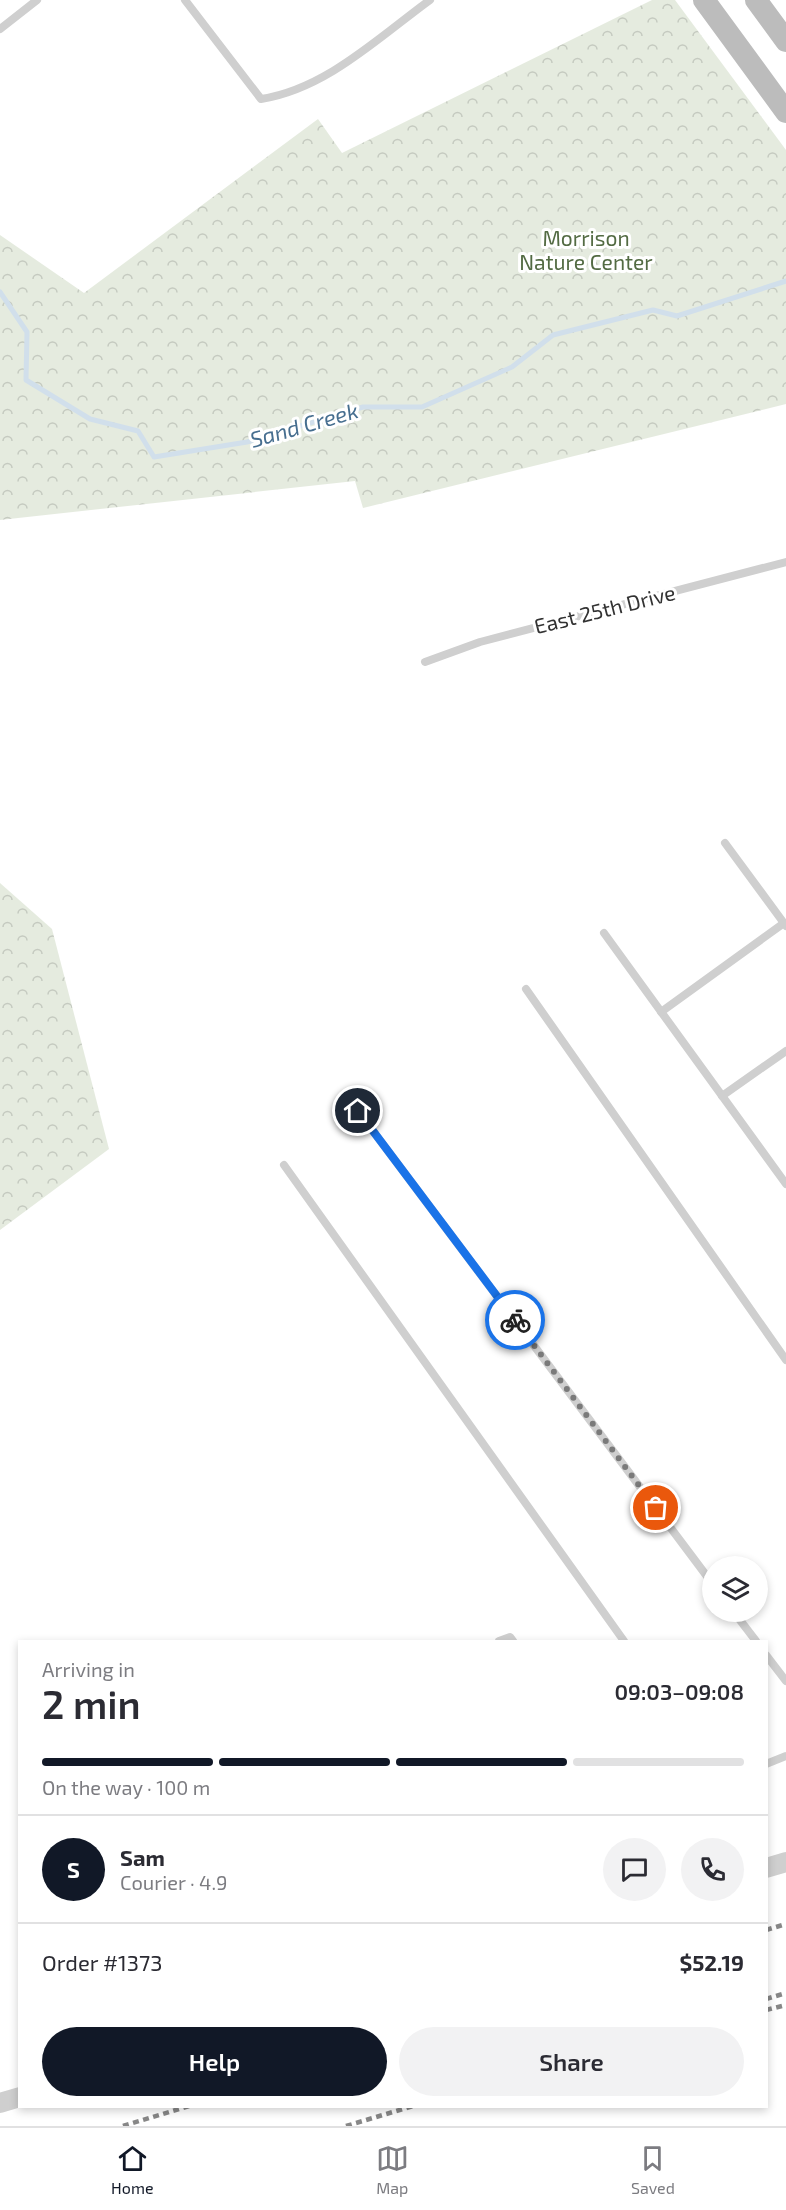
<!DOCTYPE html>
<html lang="en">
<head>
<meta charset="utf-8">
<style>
	body { margin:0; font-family:"Exo 2",sans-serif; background:#f2f2f3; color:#2b2b33; height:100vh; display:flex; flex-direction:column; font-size:22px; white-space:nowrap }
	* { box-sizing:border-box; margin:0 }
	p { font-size:20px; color:#7c7c81 }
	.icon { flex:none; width:33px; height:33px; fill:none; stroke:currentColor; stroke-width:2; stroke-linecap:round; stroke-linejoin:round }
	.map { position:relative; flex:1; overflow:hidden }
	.sheet { position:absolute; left:18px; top:1640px; width:750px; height:468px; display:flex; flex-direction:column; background:#fff; border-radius:0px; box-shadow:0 3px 9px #0003 }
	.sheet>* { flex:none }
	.fabs { position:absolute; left:702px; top:1556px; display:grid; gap:12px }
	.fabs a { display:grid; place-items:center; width:66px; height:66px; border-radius:50%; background:#fff; box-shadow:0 3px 9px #0003; font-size:30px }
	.pin { position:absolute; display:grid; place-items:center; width:51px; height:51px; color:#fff; margin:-26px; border:3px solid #fff; border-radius:50%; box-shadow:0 2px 6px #0007 }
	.courier { position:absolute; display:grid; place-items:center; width:60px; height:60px; margin:-30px; border:4px solid #1a73e8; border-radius:50%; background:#fff; color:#222; box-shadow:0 2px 8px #0007 }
	.headline em { font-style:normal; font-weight:600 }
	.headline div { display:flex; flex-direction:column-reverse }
	.headline { display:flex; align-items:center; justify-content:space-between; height:102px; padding:0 24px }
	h1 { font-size:39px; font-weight:600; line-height:45px }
	.bar { display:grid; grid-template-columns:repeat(4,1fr); gap:9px 6px; align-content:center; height:72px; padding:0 24px }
	.bar i { height:8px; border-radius:4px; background:#e1e1e2 }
	.bar .on { background:#111827 }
	.bar p { grid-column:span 4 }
	.line { display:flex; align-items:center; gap:15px; padding:0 24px; border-top:2px solid #e1e1e2 }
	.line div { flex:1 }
	.round { display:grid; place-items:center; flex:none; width:63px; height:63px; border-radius:32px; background:#f2f2f3 }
	.action { display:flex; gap:12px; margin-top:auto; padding:12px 24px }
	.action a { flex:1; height:69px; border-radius:36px; background:#111827; color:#fff; font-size:24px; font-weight:600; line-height:69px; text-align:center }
	.action a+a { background:#f2f2f3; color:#2b2b33 }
	.tabs { display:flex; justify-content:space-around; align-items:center; height:84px; border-top:2px solid #e1e1e2; background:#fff; font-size:16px; color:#7c7c81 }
	.tabs a { display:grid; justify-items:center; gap:3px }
	.tabs .on { color:#111827 }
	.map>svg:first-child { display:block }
	.forest { fill:url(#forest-crowns) }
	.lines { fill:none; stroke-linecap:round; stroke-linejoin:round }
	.stream { stroke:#d1dfeb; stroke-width:5 }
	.service { stroke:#cfcfcf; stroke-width:8 }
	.tertiary { stroke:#cfcfcf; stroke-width:20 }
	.secondary { stroke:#bcbcbc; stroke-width:22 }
	.rail { stroke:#878787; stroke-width:4.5; stroke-dasharray:6 4.5; stroke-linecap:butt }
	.done { stroke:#7a7a7a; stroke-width:6; stroke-dasharray:0 10.8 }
	.route { stroke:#1a73e8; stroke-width:8 }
	.labels { text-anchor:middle; stroke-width:6; stroke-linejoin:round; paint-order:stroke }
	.park-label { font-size:21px; fill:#536b43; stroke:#fff }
	.street-label { font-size:21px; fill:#323232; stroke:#fff }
	.water-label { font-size:22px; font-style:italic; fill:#466e8f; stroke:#fff }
</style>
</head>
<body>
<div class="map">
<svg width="786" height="2126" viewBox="0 0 786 2126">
	<defs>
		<pattern id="forest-crowns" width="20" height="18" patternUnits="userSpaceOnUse" patternTransform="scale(1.5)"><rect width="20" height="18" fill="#e5ebdf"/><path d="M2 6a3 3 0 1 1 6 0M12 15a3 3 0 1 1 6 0" fill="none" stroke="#c5cac0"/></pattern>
	</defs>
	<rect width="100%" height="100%" fill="#fff"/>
	<g class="forest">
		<path d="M652,0H675L786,150V404L363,508L355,481L0,520V235L84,293L318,119L342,153Z"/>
		<path d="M0,883L52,929L109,1149L0,1230Z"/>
	</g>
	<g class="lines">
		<path class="stream" d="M0,292L27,332L26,380L90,419L138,431L154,457L247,442L363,407H422L512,367L553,335L653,310L677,316L786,281"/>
		<g class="service">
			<path d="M185,0L261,99C326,89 379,37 430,0"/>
			<path d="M0,29L37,0"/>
			<path d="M425,662L480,642L786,562"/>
			<path d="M725,843L786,926"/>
			<path d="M604,933L786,1184"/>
			<path d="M526,989L786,1360"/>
			<path d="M661,1012L784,923"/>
			<path d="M722,1096L786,1051"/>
			<path d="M358,1111L712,1583"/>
			<path d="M284,1165L624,1641"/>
			<path d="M733,1611L756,1641"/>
			<path d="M499,1641L510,1637L513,1641"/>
			<path d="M766,1655L786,1681"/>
			<path d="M766,1764L786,1756"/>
		</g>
		<g class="tertiary">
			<path d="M766,1868L786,1862"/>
			<path d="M0,2103L20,2097"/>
		</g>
		<g class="secondary">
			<path d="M704,0L786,112"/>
			<path d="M756,0L786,41"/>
		</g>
		<g class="rail">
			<path d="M766,1930L786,1924"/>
			<path d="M766,1999L786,1993"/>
			<path d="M766,2010L786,2005"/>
			<path d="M123,2126L189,2106"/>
			<path d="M346,2126L413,2106"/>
		</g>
	</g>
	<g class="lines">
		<path class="done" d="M515,1320L656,1508"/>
		<path class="route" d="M358,1111L515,1320"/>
	</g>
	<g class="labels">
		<g class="park-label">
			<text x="586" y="246">Morrison<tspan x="586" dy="24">Nature Center</tspan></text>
		</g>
		<g class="street-label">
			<text transform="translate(605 610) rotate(-14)" y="7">East 25th Drive</text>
		</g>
		<g class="water-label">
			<text transform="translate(304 425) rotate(-16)" y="8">Sand Creek</text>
		</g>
	</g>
</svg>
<div class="fabs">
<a><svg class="icon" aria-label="layers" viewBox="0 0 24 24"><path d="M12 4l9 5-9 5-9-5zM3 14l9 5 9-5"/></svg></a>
</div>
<div class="pin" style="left:656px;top:1508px;background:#ea580c"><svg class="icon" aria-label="bag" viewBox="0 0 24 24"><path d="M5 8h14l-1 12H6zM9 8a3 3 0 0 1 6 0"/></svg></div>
<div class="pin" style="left:358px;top:1111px;background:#1f2937"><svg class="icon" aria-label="home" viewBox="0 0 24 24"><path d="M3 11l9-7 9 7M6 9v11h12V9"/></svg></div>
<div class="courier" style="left:515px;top:1320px"><svg class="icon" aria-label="bike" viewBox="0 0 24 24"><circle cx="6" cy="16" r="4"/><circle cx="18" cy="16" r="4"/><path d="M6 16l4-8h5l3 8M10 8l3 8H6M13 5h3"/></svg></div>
<section class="sheet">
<div class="headline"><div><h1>2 min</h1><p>Arriving in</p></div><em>09:03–09:08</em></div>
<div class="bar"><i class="on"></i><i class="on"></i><i class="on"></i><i></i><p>On the way · 100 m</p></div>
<div class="line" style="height:108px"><b class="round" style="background:#111827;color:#fff">S</b><div><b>Sam</b><p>Courier · 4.9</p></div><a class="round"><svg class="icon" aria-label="chat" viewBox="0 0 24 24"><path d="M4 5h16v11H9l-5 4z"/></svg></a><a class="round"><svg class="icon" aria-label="phone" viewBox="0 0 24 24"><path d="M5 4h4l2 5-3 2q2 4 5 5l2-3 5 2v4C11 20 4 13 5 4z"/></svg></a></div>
<div class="line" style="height:78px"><div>Order #1373</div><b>$52.19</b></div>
<div class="action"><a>Help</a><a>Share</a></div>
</section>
</div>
<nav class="tabs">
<a class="on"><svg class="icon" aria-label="home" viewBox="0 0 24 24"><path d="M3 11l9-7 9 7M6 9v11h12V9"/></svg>Home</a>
<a><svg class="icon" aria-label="map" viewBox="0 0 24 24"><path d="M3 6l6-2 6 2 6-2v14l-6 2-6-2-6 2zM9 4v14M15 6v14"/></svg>Map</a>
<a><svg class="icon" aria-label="saved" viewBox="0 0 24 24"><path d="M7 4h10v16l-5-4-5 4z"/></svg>Saved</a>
</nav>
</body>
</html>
